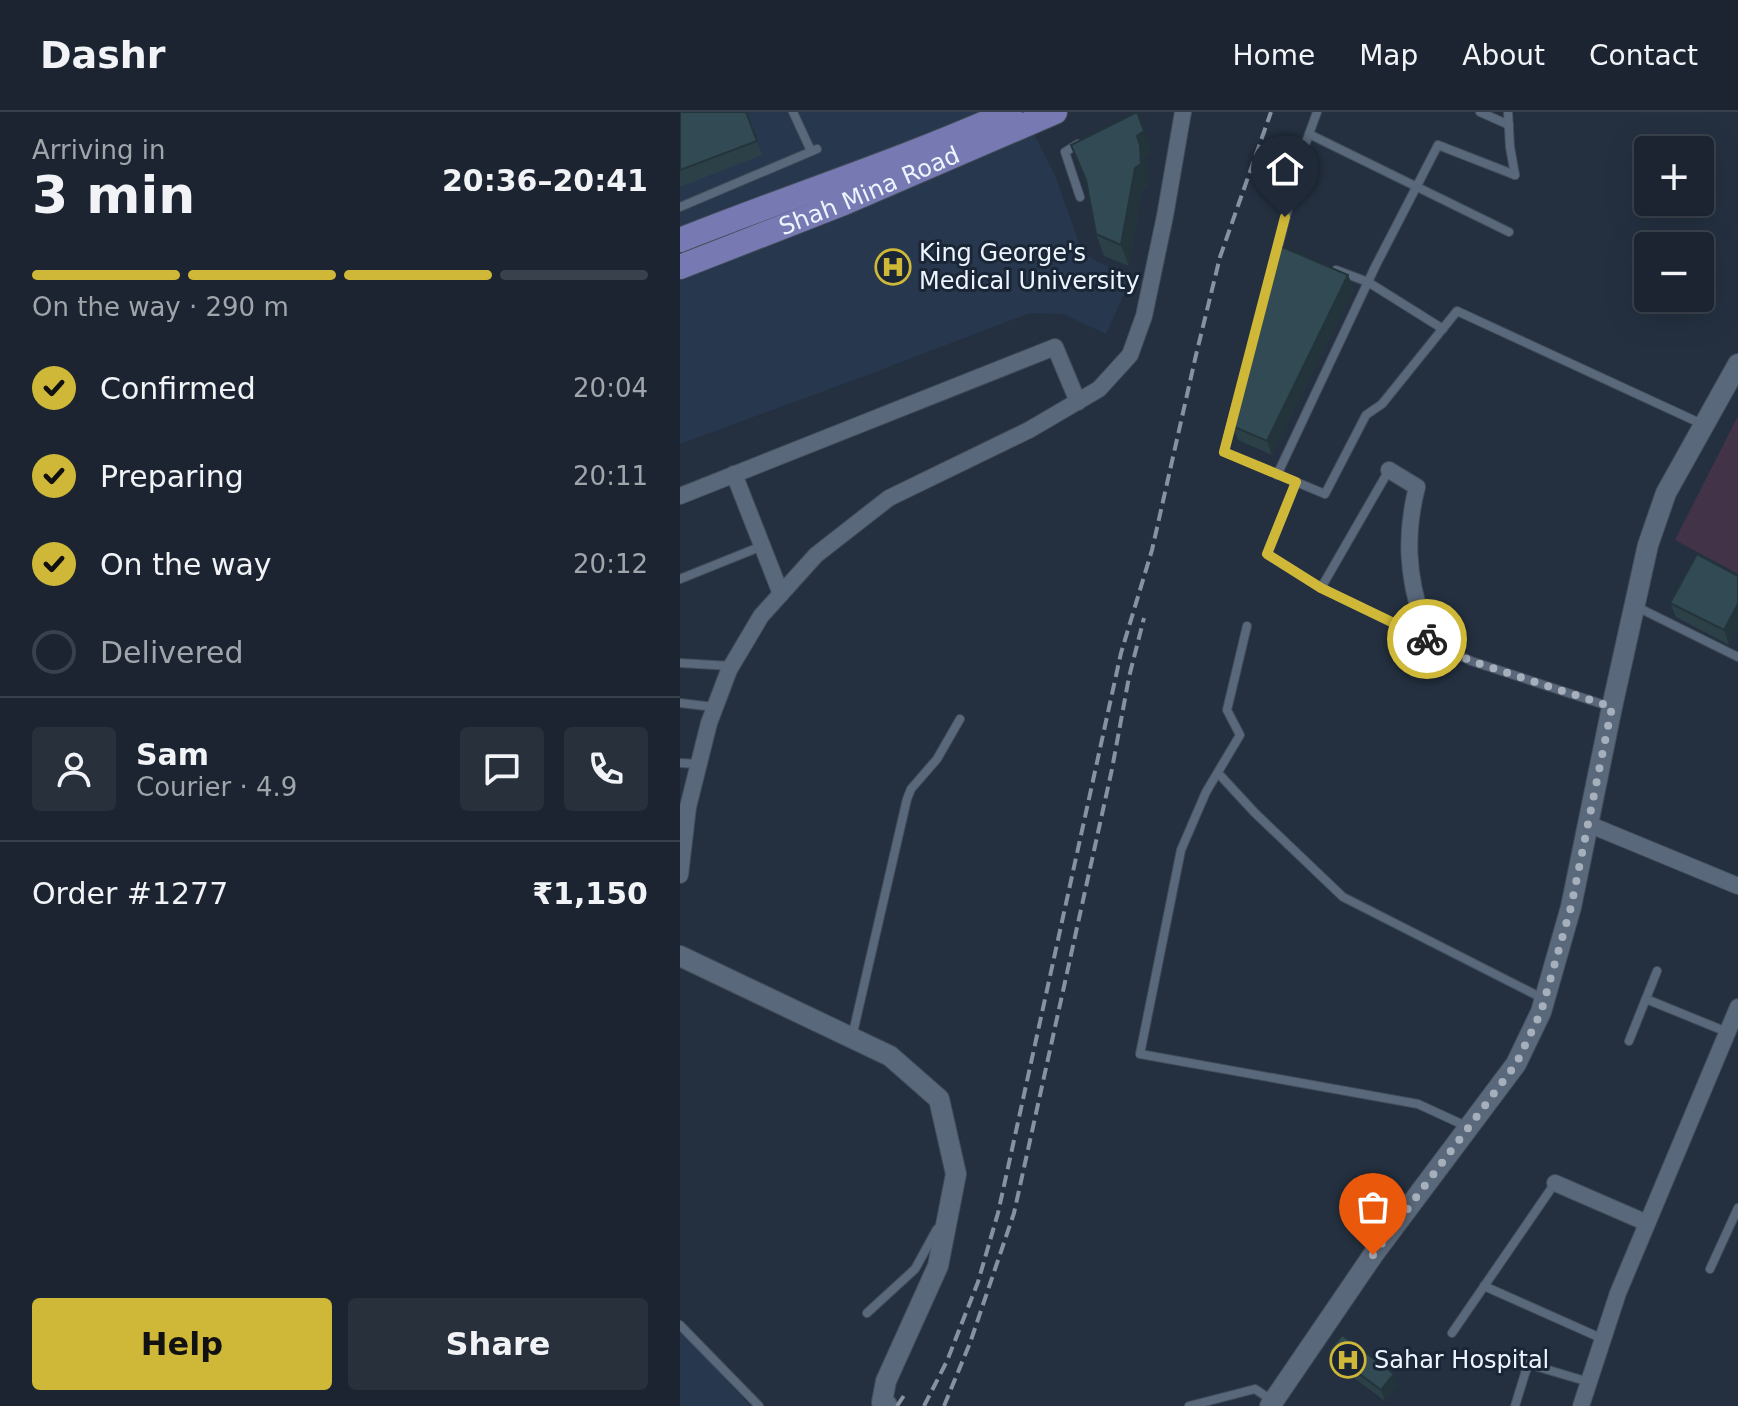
<!DOCTYPE html>
<html lang="en">
<head>
<meta charset="utf-8">
<style>
	body { margin:0; font-family:"DejaVu Sans",sans-serif; background:#28303c; color:#f1f3f6; height:100vh; display:flex; flex-direction:column; font-size:30px; white-space:nowrap }
	* { box-sizing:border-box; margin:0 }
	p { font-size:26px; color:#a0a4ab }
	.icon { flex:none; width:44px; height:44px; fill:none; stroke:currentColor; stroke-width:2; stroke-linecap:round; stroke-linejoin:round }
	.map { position:relative; flex:1; overflow:hidden }
	.side { display:flex; flex-direction:column; background:#1b2430; width:680px }
	.side>* { flex:none }
	.tools { position:absolute; left:954px; top:24px; display:grid; gap:16px }
	.tools a { display:grid; place-items:center; width:80px; height:80px; border-radius:8px; background:#1b2430; box-shadow:0 8px 32px #0002,0 0 0 2px #39414c; font-size:40px }
	.pin { position:absolute; display:grid; place-items:center; width:68px; height:68px; color:#fff; margin:-82px -34px; border-radius:50% 50% 50% 0; rotate:-45deg; box-shadow:0 0 8px #0007 }
	.pin .icon { rotate:45deg }
	.courier { position:absolute; display:grid; place-items:center; width:80px; height:80px; margin:-40px; border:6px solid #cfb837; border-radius:50%; background:#fff; color:#222; box-shadow:0 2px 10px #0007 }
	.summary em { font-style:normal; font-weight:700 }
	.summary div { display:flex; flex-direction:column-reverse }
	.summary { display:flex; align-items:center; justify-content:space-between; height:136px; padding:0 32px }
	h1 { font-size:52px; font-weight:700; line-height:60px }
	.bar { display:grid; grid-template-columns:repeat(4,1fr); gap:12px 8px; align-content:center; height:96px; padding:0 32px }
	.bar i { height:10px; border-radius:6px; background:#39414c }
	.bar .on { background:#cfb837 }
	.bar p { grid-column:span 4 }
	.line { display:flex; align-items:center; gap:20px; padding:0 32px; border-top:2px solid #39414c }
	.line div { flex:1 }
	.round { display:grid; place-items:center; flex:none; width:84px; height:84px; border-radius:8px; background:#28303c }
	ol { padding:0 32px; list-style:none }
	li { display:flex; align-items:center; gap:24px; height:88px }
	li p { margin-inline-start:auto }
	li .icon { padding:8px; border-radius:50%; background:#cfb837; color:#111; stroke-width:4 }
	li:last-child { color:#a0a4ab }
	li i { width:44px; height:44px; border:4px solid #39414c; border-radius:50% }
	.cta { display:flex; gap:16px; margin-top:auto; padding:16px 32px }
	.cta a { flex:1; height:92px; border-radius:8px; background:#cfb837; color:#111; font-size:32px; font-weight:700; line-height:92px; text-align:center }
	.cta a+a { background:#28303c; color:#f1f3f6 }
	header { display:flex; align-items:center; gap:48px; box-sizing:border-box; height:112px; padding:0 40px; background:#1b2430; border-bottom:2px solid #39414c }
	header strong { font-size:38px }
	nav { display:flex; gap:44px; margin-inline-start:auto; font-size:28px }
	main { display:flex; flex:1; min-height:0 }
	.map>svg:first-child { display:block }
	.built { fill:#27384e }
	.green { fill:#433349 }
	.lines { fill:none; stroke-linecap:round; stroke-linejoin:round }
	.service-casing { stroke:#424d5a; stroke-width:10 }
	.minor-casing { stroke:#424d5a; stroke-width:18 }
	.tertiary-casing { stroke:#424d5a; stroke-width:22 }
	.primary-casing { stroke:#424d5a; stroke-width:26 }
	.service { stroke:#59687a; stroke-width:8 }
	.minor { stroke:#59687a; stroke-width:16 }
	.tertiary { stroke:#59687a; stroke-width:20 }
	.primary { stroke:#777ab2; stroke-width:24 }
	.rail { stroke:#87919f; stroke-width:4; stroke-dasharray:12 6; stroke-linecap:butt }
	.wall { fill:#2b4047 }
	.shaded-wall { fill:#23343a }
	.building { fill:#324a53; stroke:#23343a; stroke-width:2 }
	.done { stroke:#a6afbc; stroke-width:8; stroke-dasharray:0 14.4 }
	.route { stroke:#cfb837; stroke-width:10 }
	.labels { text-anchor:middle; stroke-width:6; stroke-linejoin:round; paint-order:stroke }
	.street-label { font-size:24px; fill:#ecf4ff; stroke:#1a2636 }
	.poi-label { font-size:24px; fill:#ecf4ff; stroke:#1a2636; text-anchor:start }
</style>
</head>
<body>
<header>
<strong>Dashr</strong>
<nav><a>Home</a><a>Map</a><a>About</a><a>Contact</a></nav>
</header>
<main>
<section class="side">
<div class="summary"><div><h1>3 min</h1><p>Arriving in</p></div><em>20:36–20:41</em></div>
<div class="bar"><i class="on"></i><i class="on"></i><i class="on"></i><i></i><p>On the way · 290 m</p></div>
<ol>
<li><svg class="icon" aria-label="check" viewBox="0 0 24 24"><path d="M5 12l5 5 9-10"/></svg>Confirmed<p>20:04</p></li>
<li><svg class="icon" aria-label="check" viewBox="0 0 24 24"><path d="M5 12l5 5 9-10"/></svg>Preparing<p>20:11</p></li>
<li><svg class="icon" aria-label="check" viewBox="0 0 24 24"><path d="M5 12l5 5 9-10"/></svg>On the way<p>20:12</p></li>
<li><i></i>Delivered</li>
</ol>
<div class="line" style="height:144px"><a class="round"><svg class="icon" aria-label="person" viewBox="0 0 24 24"><circle cx="12" cy="8" r="4"/><path d="M4 21q1-7 8-7t8 7"/></svg></a><div><b>Sam</b><p>Courier · 4.9</p></div><a class="round"><svg class="icon" aria-label="chat" viewBox="0 0 24 24"><path d="M4 5h16v11H9l-5 4z"/></svg></a><a class="round"><svg class="icon" aria-label="phone" viewBox="0 0 24 24"><path d="M5 4h4l2 5-3 2q2 4 5 5l2-3 5 2v4C11 20 4 13 5 4z"/></svg></a></div>
<div class="line" style="height:104px"><div>Order #1277</div><b>₹1,150</b></div>
<div class="cta"><a>Help</a><a>Share</a></div>
</section>
<div class="map">
<svg width="1058" height="1294" viewBox="0 0 1058 1294">
	<rect width="100%" height="100%" fill="#243040"/>
	<g class="built">
		<path d="M0,0H334L356,26L374,61L403,142L451,167L426,222L383,202L350,201L182,265L0,332Z"/>
		<path d="M0,1216L49,1271L70,1294H0Z"/>
	</g>
	<path class="green" d="M1058,304V462L995,428Z"/>
	<g class="lines">
		<defs>
			<g id="service">
				<path d="M113,0L131,39"/>
				<path d="M637,0L624,36L544,340L645,382L686,303L702,292L777,199L1022,312"/>
				<path d="M800,0L829,13"/>
				<path d="M828,0L830,35L835,63"/>
				<path d="M629,22L829,120"/>
				<path d="M398,32L385,40L400,85"/>
				<path d="M0,95L137,37"/>
				<path d="M656,158L688,170L763,217"/>
				<path d="M597,363L695,155L758,33L835,63"/>
				<path d="M616,370L587,442L641,476L709,358"/>
				<path d="M0,467L82,434"/>
				<path d="M641,476L791,549L931,595"/>
				<path d="M955,494L1058,545"/>
				<path d="M567,514L547,598L560,623L526,680L501,738L460,942L738,992L788,1015"/>
				<path d="M0,551L51,554"/>
				<path d="M0,591L34,595"/>
				<path d="M0,651L18,652"/>
				<path d="M538,661L575,701L663,785L864,887"/>
				<path d="M966,887L1047,920"/>
				<path d="M172,925L227,687L231,677L257,647L280,607"/>
				<path d="M949,929L977,859"/>
				<path d="M1030,1157L1058,1096"/>
				<path d="M804,1174L923,1227"/>
				<path d="M187,1201L235,1157L257,1117"/>
				<path d="M0,1213L79,1294"/>
				<path d="M772,1221L875,1071"/>
				<path d="M509,1294L575,1277L593,1289"/>
				<path d="M835,1294L848,1252L909,1270"/>
			</g>
			<g id="minor">
				<path d="M709,358L737,375C725,422 727,464 743,510L736,521"/>
				<path d="M54,362L101,482"/>
				<path d="M0,384L375,235L398,290"/>
				<path d="M908,712L1058,774"/>
				<path d="M0,763L8,695L29,611L49,558L81,504L136,443L209,386L349,318L419,277L450,243L464,204L485,104L503,0"/>
				<path d="M875,1071L967,1111"/>
				<path d="M901,1294L938,1181L1058,895"/>
			</g>
			<g id="tertiary">
				<path d="M0,844L210,944L259,987L276,1062L258,1154L206,1269L202,1290L207,1293"/>
				<path d="M590,1294L693,1143L836,952L861,900L891,795L932,595L968,433L986,381L1058,252"/>
			</g>
			<g id="primary">
				<path d="M0,128C110,84 223,48 330,0"/>
				<path id="s1" d="M0,155L164,91L375,0"/>
			</g>
		</defs>
		<use href="#service" class="service-casing"/>
		<use href="#minor" class="minor-casing"/>
		<use href="#tertiary" class="tertiary-casing"/>
		<use href="#primary" class="primary-casing"/>
		<use href="#service" class="service"/>
		<use href="#minor" class="minor"/>
		<use href="#tertiary" class="tertiary"/>
		<use href="#primary" class="primary"/>
		<g class="rail">
			<path d="M217,1294L225,1282"/>
			<path d="M244,1294L267,1249L298,1170L318,1101L441,541L472,438L516,243L540,145L591,0"/>
			<path d="M264,1294L290,1231L334,1101L432,657L449,565L464,506"/>
		</g>
	</g>
	<g class="wall">
		<path d="M0,0H66L82,43L0,75Z"/>
		<path d="M391,33L472,40L465,45L468,54V73L462,77L449,154L424,144L416,122L407,73Z"/>
		<path d="M674,177L592,343L558,328L552,314Z"/>
		<path d="M1058,464V516L1049,533L996,505L990,491Z"/>
		<path d="M649,1239L718,1273L705,1289L653,1250Z"/>
	</g>
	<g class="shaded-wall">
		<path d="M457,0L472,40L465,45L468,54V73L462,77L449,154L441,133Z"/>
		<path d="M668,163L674,177L592,343L587,329Z"/>
		<path d="M1058,492V516L1049,533L1044,518Z"/>
		<path d="M714,1262L718,1273L705,1289L701,1278Z"/>
	</g>
	<g class="building">
		<path d="M0,0H66L77,29L0,58Z"/>
		<path d="M457,0L464,19L457,24L460,33L461,52L455,56L441,133L416,122L406,68L391,33Z"/>
		<path d="M600,134L668,163L587,329L552,314Z"/>
		<path d="M1017,442L1058,464V492L1044,518L990,491Z"/>
		<path d="M662,1223L714,1262L701,1278L649,1239Z"/>
	</g>
	<g class="lines">
		<path class="done" d="M693,1143L836,952L861,900L891,795L932,595L791,549L747,527"/>
		<path class="route" d="M605,105L544,340L616,370L587,442L641,476L747,527"/>
	</g>
	<defs>
		<symbol id="hospital-ring" viewBox="-11 -11 22 22"><circle r="9.5" fill="#1a2636" stroke="#cfb837" stroke-width="1.5"/><path d="M-5-5h3v3.5h4V-5h3V5h-3V1.5h-4V5h-3Z" fill="#cfb837"/></symbol>
	</defs>
	<g fill-rule="evenodd">
		<use href="#hospital-ring" x="193" y="135" width="40" height="40"/>
		<use href="#hospital-ring" x="648" y="1228" width="40" height="40"/>
	</g>
	<g class="labels">
		<g class="street-label">
			<text dy="8" stroke="none"><textPath href="#s1" startOffset="204">Shah Mina Road</textPath></text>
		</g>
		<g class="poi-label">
			<text x="239" y="149">King George's<tspan x="239" dy="28">Medical University</tspan></text>
			<text x="694" y="1256">Sahar Hospital</text>
		</g>
	</g>
</svg>
<div class="tools">
<a>+</a>
<a>−</a>
</div>
<div class="pin" style="left:693px;top:1143px;background:#ea580c"><svg class="icon" aria-label="bag" viewBox="0 0 24 24"><path d="M5 8h14l-1 12H6zM9 8a3 3 0 0 1 6 0"/></svg></div>
<div class="pin" style="left:605px;top:105px;background:#1f2937"><svg class="icon" aria-label="home" viewBox="0 0 24 24"><path d="M3 11l9-7 9 7M6 9v11h12V9"/></svg></div>
<div class="courier" style="left:747px;top:527px"><svg class="icon" aria-label="bike" viewBox="0 0 24 24"><circle cx="6" cy="16" r="4"/><circle cx="18" cy="16" r="4"/><path d="M6 16l4-8h5l3 8M10 8l3 8H6M13 5h3"/></svg></div>
</div>
</main>
</body>
</html>
